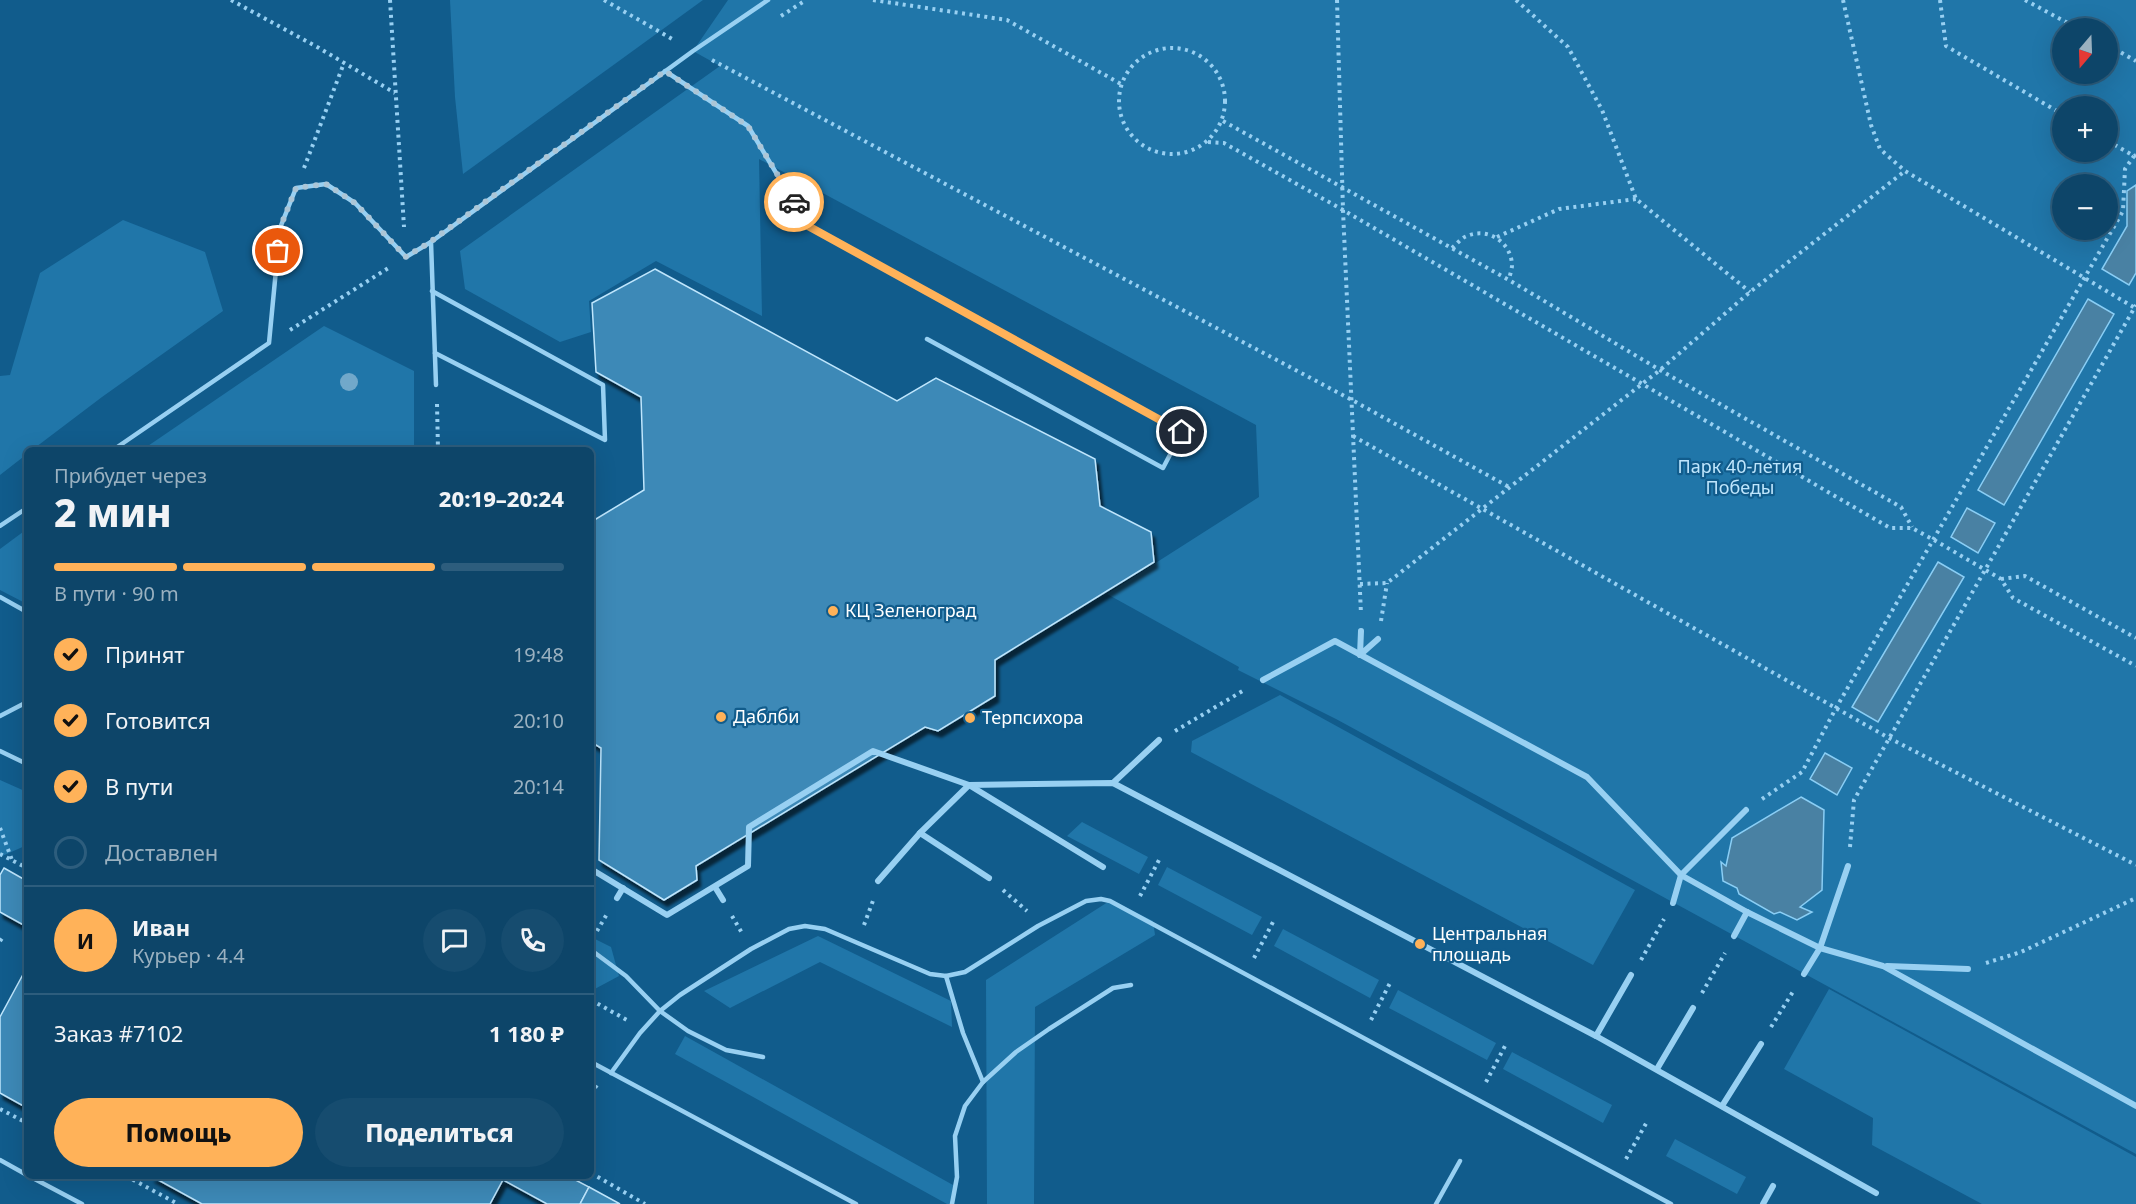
<!DOCTYPE html>
<html lang="ru">
<head>
<meta charset="utf-8">
<style>
	body { margin:0; font-family:"Noto Sans",sans-serif; background:#164c6f; color:#f1f3f6; height:100vh; display:flex; flex-direction:column; font-size:22px; white-space:nowrap }
	* { box-sizing:border-box; margin:0 }
	p { font-size:20px; color:#9ab1c0 }
	.icon { flex:none; width:33px; height:33px; fill:none; stroke:currentColor; stroke-width:2; stroke-linecap:round; stroke-linejoin:round }
	.map { position:relative; flex:1; overflow:hidden }
	.drawer { position:absolute; left:24px; top:447px; width:570px; height:732px; display:flex; flex-direction:column; background:#0d4569; border-radius:9px; box-shadow:0 6px 24px #0002,0 0 0 2px #2d5d7d }
	.drawer>* { flex:none }
	.needle { width:39px; rotate:199deg }
	.fabs { position:absolute; left:2052px; top:18px; display:grid; gap:12px }
	.fabs a { display:grid; place-items:center; width:66px; height:66px; border-radius:50%; background:#0d4569; box-shadow:0 6px 24px #0002,0 0 0 2px #2d5d7d; font-size:30px }
	.pin { position:absolute; display:grid; place-items:center; width:51px; height:51px; color:#fff; margin:-26px; border:3px solid #fff; border-radius:50%; box-shadow:0 2px 6px #0007 }
	.courier { position:absolute; display:grid; place-items:center; width:60px; height:60px; margin:-30px; border:4px solid #ffb259; border-radius:50%; background:#fff; color:#222; box-shadow:0 2px 8px #0007 }
	.head em { font-style:normal; font-weight:800 }
	.head div { display:flex; flex-direction:column-reverse }
	.head { display:flex; align-items:center; justify-content:space-between; height:102px; padding:0 30px }
	h1 { font-size:39px; font-weight:800; line-height:45px }
	.bar { display:grid; grid-template-columns:repeat(4,1fr); gap:9px 6px; align-content:center; height:72px; padding:0 30px }
	.bar i { height:8px; border-radius:4px; background:#2d5d7d }
	.bar .active { background:#ffb259 }
	.bar p { grid-column:span 4 }
	.line { display:flex; align-items:center; gap:15px; padding:0 30px; border-top:2px solid #2d5d7d }
	.line div { flex:1 }
	.round { display:grid; place-items:center; flex:none; width:63px; height:63px; border-radius:32px; background:#164c6f }
	ol { padding:0 30px; list-style:none }
	li { display:flex; align-items:center; gap:18px; height:66px }
	li p { margin-inline-start:auto }
	li .icon { padding:6px; border-radius:50%; background:#ffb259; color:#111; stroke-width:4 }
	li:last-child { color:#9ab1c0 }
	li i { width:33px; height:33px; border:3px solid #2d5d7d; border-radius:50% }
	.action { display:flex; gap:12px; margin-top:auto; padding:12px 30px }
	.action a { flex:1; height:69px; border-radius:36px; background:#ffb259; color:#111; font-size:24px; font-weight:800; line-height:69px; text-align:center }
	.action a+a { background:#164c6f; color:#f1f3f6 }
	.map>svg:first-child { display:block }
	.green { fill:#2076a9; fill-rule:evenodd }
	.water { fill:#4981a3; stroke:#8acef5; stroke-width:1.5 }
	.building { fill:#3e89b7; stroke:#bfe6fd; stroke-width:1.5; filter:url(#shadow) }
	.lines { fill:none; stroke-linecap:round; stroke-linejoin:round }
	.path { stroke:#98d0f2; stroke-width:4; stroke-dasharray:3 4.5; stroke-linecap:butt }
	.lane { stroke:#98d0f2; stroke-width:4.5 }
	.street { stroke:#98d0f2; stroke-width:6 }
	.tree { fill:#71a8ca }
	.done { stroke:#acc6d7; stroke-width:6; stroke-dasharray:0 10.8 }
	.route { stroke:#ffb259; stroke-width:8 }
	.poi-dot { fill:#ffb259; stroke:#115c8c; stroke-width:2 }
	.labels { text-anchor:middle; stroke-width:4.5; stroke-linejoin:round; paint-order:stroke }
	.park-label { font-size:18px; fill:#bfe6fd; stroke:#115c8c }
	.poi-label { font-size:18px; fill:#fff; stroke:#115c8c; text-anchor:start }
</style>
</head>
<body>
<div class="map">
<svg width="2136" height="1204" viewBox="0 0 2136 1204">
	<defs>
		<filter id="shadow"><feDropShadow dx="3.5" dy="6" stdDeviation="1.5" flood-color="#0009"/></filter>
	</defs>
	<rect width="100%" height="100%" fill="#115c8c"/>
	<g class="green">
		<path d="M450,0H703L463,174L455,97Z"/>
		<path d="M728,0H2136V1154L1336,719L1238,670L1239,667L1107,594L1259,497L1256,425L759,159L762,316L656,261L589,301L591,332L560,342L465,289L460,251L720,66L693,51ZM2062,28H2108V74H2062ZM2062,106H2108V152H2062ZM2062,184H2108V230H2062Z"/>
		<path d="M123,220L205,252L223,311L102,397L32,450H27V454L0,475V376L10,375L40,273Z"/>
		<path d="M324,326L414,371V450H142Z"/>
		<path d="M27,529V604L0,590V549Z"/>
		<path d="M1280,695L1635,890L1593,965L1191,752L1192,741Z"/>
		<path d="M0,780L27,792V845L0,857Z"/>
		<path d="M1082,822L1148,857L1139,874L1067,836Z"/>
		<path d="M1167,867L1262,917L1252,935L1158,885Z"/>
		<path d="M1111,900L1153,921L1155,935L1035,1007L1034,1204H987L986,980Z"/>
		<path d="M1283,929L1379,980L1370,998L1274,946Z"/>
		<path d="M818,936L951,1001L952,1027L820,962L730,1008L704,991Z"/>
		<path d="M591,937L611,947L619,976L591,991Z"/>
		<path d="M1829,989L2136,1157V1204H1982L1872,1145L1873,1118L1784,1069Z"/>
		<path d="M1398,990L1496,1043L1487,1060L1389,1008Z"/>
		<path d="M685,1036L953,1185L951,1204H947L675,1054Z"/>
		<path d="M1512,1052L1612,1105L1603,1123L1503,1069Z"/>
		<path d="M1675,1139L1746,1177L1737,1194L1666,1156Z"/>
	</g>
	<g class="water">
		<path d="M2136,185V273L2129,285L2102,269L2127,226V191Z"/>
		<path d="M2088,299L2114,314L2004,505L1978,490Z"/>
		<path d="M1967,508L1995,523L1978,553L1951,537Z"/>
		<path d="M1938,562L1964,577L1878,722L1852,707Z"/>
		<path d="M1825,753L1852,768L1837,795L1810,779Z"/>
		<path d="M1801,797L1824,810L1822,890L1800,907L1812,912L1797,920L1780,912L1774,914L1739,894L1737,888L1723,881L1721,862L1726,866L1732,838Z"/>
	</g>
	<g class="building">
		<path d="M655,269L897,401L936,378L1095,459L1100,506L1151,532L1154,562L995,660V696L938,731L925,727L696,866L697,880L664,900L599,860L601,748L591,742V522L644,490L641,397L596,372L592,303Z"/>
		<path d="M4,868L27,881V927L0,912V875Z"/>
		<path d="M27,967V1108L0,1093V1017Z"/>
		<path d="M151,1176H505L490,1204H202Z"/>
		<path d="M505,1176H568L589,1187L580,1204H547L503,1180Z"/>
		<path d="M589,1187L620,1204H580Z"/>
	</g>
	<g class="lines">
		<g class="path">
			<path d="M231,0L319,48L395,93"/>
			<path d="M390,0L404,227"/>
			<path d="M604,0L674,40"/>
			<path d="M873,0L1007,20L1121,84"/>
			<path d="M1337,0L1343,210L1361,614"/>
			<path d="M1516,0L1568,47L1602,110L1636,199L1750,292"/>
			<path d="M1843,0L1871,125L1880,149L1905,171L2135,308"/>
			<path d="M1940,0L1946,46L2062,114"/>
			<path d="M2025,0L2077,28"/>
			<path d="M781,16L806,0"/>
			<path d="M2108,45L2136,61"/>
			<circle cx="1172" cy="101" r="53"/>
			<path d="M712,60L1352,400L1509,487"/>
			<path d="M1223,121L1509,280L1660,370L1901,507L1912,527"/>
			<path d="M2108,141L2134,156L2136,155"/>
			<path d="M1208,142L1224,143L1343,210L1890,528H1912L1934,540L2001,579L2013,598L2136,666"/>
			<path d="M304,168L344,63"/>
			<path d="M1497,237L1559,209L1636,199"/>
			<path d="M1452,248C1457,244 1461,238 1467,236C1488,227 1511,242 1512,265C1512,269 1510,275 1509,279"/>
			<path d="M290,330L390,267"/>
			<path d="M437,404L438,450"/>
			<path d="M1353,436L1889,738L2136,865"/>
			<path d="M2001,579L2025,576L2136,638"/>
			<path d="M1360,584L1387,583L1660,370L1750,292L1905,171"/>
			<path d="M1381,621L1387,583"/>
			<path d="M1175,731L1246,689"/>
			<path d="M1762,799L1802,772L1836,708L2123,211L2125,169L2134,156"/>
			<path d="M0,828L12,860"/>
			<path d="M1850,847L1854,800L2136,305"/>
			<path d="M0,854L27,868"/>
			<path d="M1003,890L1027,911"/>
			<path d="M1140,896L1159,860"/>
			<path d="M732,916L742,933"/>
			<path d="M864,925L874,898"/>
			<path d="M597,931L607,914"/>
			<path d="M0,941L3,937"/>
			<path d="M1254,958L1273,922"/>
			<path d="M1641,960L1664,919"/>
			<path d="M1986,963L2021,952L2136,898"/>
			<path d="M1702,993L1725,953"/>
			<path d="M591,1000L627,1020"/>
			<path d="M1371,1020L1390,983"/>
			<path d="M1771,1027L1794,990"/>
			<path d="M1486,1082L1505,1046"/>
			<path d="M591,1094L597,1085"/>
			<path d="M0,1109L27,1123"/>
			<path d="M1626,1159L1648,1120"/>
			<path d="M591,1173L645,1204"/>
			<path d="M126,1176L178,1204"/>
		</g>
		<g class="lane">
			<path d="M665,71L748,126L808,226L1182,432L1163,468L927,339"/>
			<path d="M431,242L436,385"/>
			<path d="M432,291L603,385L605,440L435,353"/>
			<path d="M113,450L269,343L280,228L296,188L326,184L355,203L406,257L431,242L693,51L768,0"/>
			<path d="M0,526L27,508"/>
			<path d="M0,597L27,612"/>
			<path d="M0,716L27,702"/>
			<path d="M0,751L27,764"/>
			<path d="M591,950L626,976L660,1011L688,1031L726,1050L763,1057"/>
			<path d="M946,976L963,1033L983,1082"/>
			<path d="M591,1062L856,1204"/>
			<path d="M611,1073L640,1033L660,1011L680,995L751,949L789,929L805,926L825,929L930,974L946,976L965,972L1038,926L1086,901L1101,899L1110,901L1671,1204"/>
			<path d="M0,1160L27,1175"/>
			<path d="M29,1176L82,1204"/>
			<path d="M952,1204L957,1177L955,1136L965,1106L983,1082L1016,1052L1049,1029L1113,988L1131,985"/>
			<path d="M1436,1204L1460,1161"/>
		</g>
		<g class="street">
			<path d="M1361,631L1360,655L1378,639"/>
			<path d="M1263,680L1335,641L1587,777L1681,875L1747,912L1820,948L1883,966L2136,1106"/>
			<path d="M1113,783L1159,740"/>
			<path d="M920,833L989,878"/>
			<path d="M591,869L667,915L748,866L749,827L873,751L969,785L1103,867"/>
			<path d="M878,881L920,833L969,785L1113,783L1596,1036L1876,1193"/>
			<path d="M715,887L723,900"/>
			<path d="M617,898L623,888"/>
			<path d="M1673,903L1681,875L1746,810"/>
			<path d="M1734,936L1747,912"/>
			<path d="M1887,966L1968,969"/>
			<path d="M1804,974L1820,948L1848,866"/>
			<path d="M1596,1036L1631,975"/>
			<path d="M1657,1069L1693,1008"/>
			<path d="M1722,1106L1761,1044"/>
			<path d="M1763,1204L1773,1186"/>
		</g>
	</g>
	<circle class="tree" cx="349" cy="382" r="9"/>
	<g class="lines">
		<path class="done" d="M278,251L280,228L296,188L326,184L355,203L406,257L430,242L665,71L748,126L794,202"/>
		<path class="route" d="M794,202L808,226L1182,432"/>
	</g>
	<g class="poi-dot">
		<circle cx="833" cy="611" r="6"/>
		<circle cx="721" cy="717" r="6"/>
		<circle cx="970" cy="718" r="6"/>
		<circle cx="1420" cy="944" r="6"/>
	</g>
	<g class="labels">
		<g class="park-label">
			<text x="1740" y="473">Парк 40-летия<tspan x="1740" dy="21">Победы</tspan></text>
		</g>
		<g class="poi-label">
			<text x="845" y="617">КЦ Зеленоград</text>
			<text x="733" y="723">Даблби</text>
			<text x="982" y="724">Терпсихора</text>
			<text x="1432" y="940">Центральная<tspan x="1432" dy="21">площадь</tspan></text>
		</g>
	</g>
</svg>
<div class="fabs">
<a><svg class="needle" viewBox="-14 -14 28 28"><path d="M0-13l5 13h-10z" fill="#e53935"/><path d="M0 13l5-13h-10z" fill="#9ab1c0"/></svg></a>
<a>+</a>
<a>−</a>
</div>
<div class="pin" style="left:278px;top:251px;background:#ea580c"><svg class="icon" aria-label="bag" viewBox="0 0 24 24"><path d="M5 8h14l-1 12H6zM9 8a3 3 0 0 1 6 0"/></svg></div>
<div class="pin" style="left:1182px;top:432px;background:#1f2937"><svg class="icon" aria-label="home" viewBox="0 0 24 24"><path d="M3 11l9-7 9 7M6 9v11h12V9"/></svg></div>
<div class="courier" style="left:794px;top:202px"><svg class="icon" aria-label="car" viewBox="0 0 24 24"><path d="M5 17H2v-5l4-1 3-4h7l3 4 3 1v5h-3M9 17h6M6 11h13"/><circle cx="7" cy="17" r="2"/><circle cx="17" cy="17" r="2"/></svg></div>
<section class="drawer">
<div class="head"><div><h1>2 мин</h1><p>Прибудет через</p></div><em>20:19–20:24</em></div>
<div class="bar"><i class="active"></i><i class="active"></i><i class="active"></i><i></i><p>В пути · 90 m</p></div>
<ol>
<li><svg class="icon" aria-label="check" viewBox="0 0 24 24"><path d="M5 12l5 5 9-10"/></svg>Принят<p>19:48</p></li>
<li><svg class="icon" aria-label="check" viewBox="0 0 24 24"><path d="M5 12l5 5 9-10"/></svg>Готовится<p>20:10</p></li>
<li><svg class="icon" aria-label="check" viewBox="0 0 24 24"><path d="M5 12l5 5 9-10"/></svg>В пути<p>20:14</p></li>
<li><i></i>Доставлен</li>
</ol>
<div class="line" style="height:108px"><b class="round" style="background:#ffb259;color:#111">И</b><div><b>Иван</b><p>Курьер · 4.4</p></div><a class="round"><svg class="icon" aria-label="chat" viewBox="0 0 24 24"><path d="M4 5h16v11H9l-5 4z"/></svg></a><a class="round"><svg class="icon" aria-label="phone" viewBox="0 0 24 24"><path d="M5 4h4l2 5-3 2q2 4 5 5l2-3 5 2v4C11 20 4 13 5 4z"/></svg></a></div>
<div class="line" style="height:78px"><div>Заказ #7102</div><b>1 180 ₽</b></div>
<div class="action"><a>Помощь</a><a>Поделиться</a></div>
</section>
</div>
</body>
</html>
